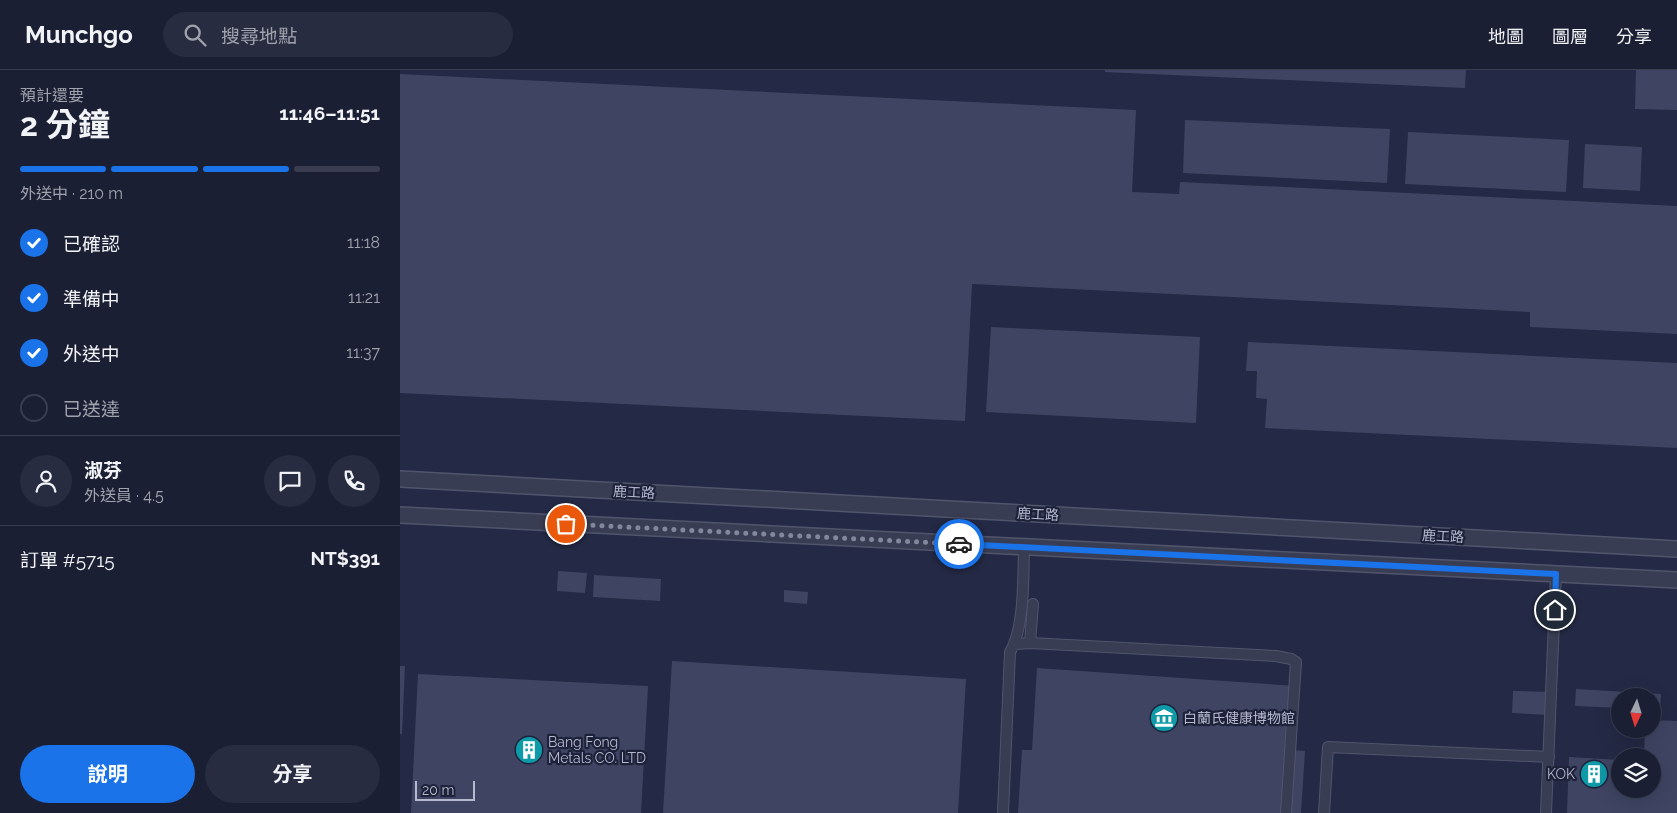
<!DOCTYPE html>
<html lang="zh-TW">
<head>
<meta charset="utf-8">
<style>
	body { margin:0; font-family:Raleway,"Noto Sans TC",sans-serif; background:#282c40; color:#f1f3f6; height:100vh; display:flex; flex-direction:column; font-size:19px; white-space:nowrap }
	* { box-sizing:border-box; margin:0 }
	p { font-size:16px; color:#a0a2ac }
	.icon { flex:none; width:28px; height:28px; fill:none; stroke:currentColor; stroke-width:2; stroke-linecap:round; stroke-linejoin:round }
	.map { position:relative; flex:1; overflow:hidden }
	.side { display:flex; flex-direction:column; background:#1b1f34; width:400px }
	.side>* { flex:none }
	.needle { width:32px; rotate:184deg }
	.fabs { position:absolute; left:1211px; top:618px; display:grid; gap:10px }
	.fabs a { display:grid; place-items:center; width:50px; height:50px; border-radius:50%; background:#1b1f34; box-shadow:0 5px 20px #0002,0 0 0 1px #393d4f; font-size:25px }
	.scale { position:absolute; left:15px; bottom:12px; width:60px; box-sizing:border-box; padding-left:5px; border:2px solid #b6b9ce; border-top:0; font-size:14px; line-height:18px; white-space:nowrap; color:#b6b9ce; -webkit-text-stroke:4px #1d223a; paint-order:stroke }
	.pin { position:absolute; display:grid; place-items:center; width:42px; height:42px; color:#fff; margin:-21px; border:2px solid #fff; border-radius:50%; box-shadow:0 1px 5px #0007 }
	.courier { position:absolute; display:grid; place-items:center; width:50px; height:50px; margin:-25px; border:4px solid #1a73e8; border-radius:50%; background:#fff; color:#222; box-shadow:0 1px 6px #0007 }
	.overview em { font-style:normal; font-weight:700 }
	.overview div { display:flex; flex-direction:column-reverse }
	.overview { display:flex; align-items:center; justify-content:space-between; height:85px; padding:0 20px }
	h1 { font-size:32px; font-weight:700; line-height:38px }
	.bar { display:grid; grid-template-columns:repeat(4,1fr); gap:8px 5px; align-content:center; height:60px; padding:0 20px }
	.bar i { height:6px; border-radius:4px; background:#393d4f }
	.bar .current { background:#1a73e8 }
	.bar p { grid-column:span 4 }
	.line { display:flex; align-items:center; gap:12px; padding:0 20px; border-top:1px solid #393d4f }
	.line div { flex:1 }
	.round { display:grid; place-items:center; flex:none; width:52px; height:52px; border-radius:26px; background:#282c40 }
	ol { padding:0 20px; list-style:none }
	li { display:flex; align-items:center; gap:15px; height:55px }
	li p { margin-inline-start:auto }
	li .icon { padding:5px; border-radius:50%; background:#1a73e8; color:#fff; stroke-width:4 }
	li:last-child { color:#a0a2ac }
	li i { width:28px; height:28px; border:2px solid #393d4f; border-radius:50% }
	.action { display:flex; gap:10px; margin-top:auto; padding:10px 20px }
	.action a { flex:1; height:58px; border-radius:30px; background:#1a73e8; color:#fff; font-size:20px; font-weight:700; line-height:58px; text-align:center }
	.action a+a { background:#282c40; color:#f1f3f6 }
	header { display:flex; align-items:center; gap:30px; box-sizing:border-box; height:70px; padding:0 25px; background:#1b1f34; border-bottom:1px solid #393d4f }
	header strong { font-size:24px }
	nav { display:flex; gap:28px; margin-inline-start:auto; font-size:18px }
	.search { width:350px; height:45px; background:#282c40; display:flex; align-items:center; gap:12px; box-sizing:border-box; padding:0 18px; border-radius:28px; color:#a0a2ac; font-size:19px }
	main { display:flex; flex:1; min-height:0 }
	.map>svg:first-child { display:block }
	.building { fill:#3e4462 }
	.lines { fill:none; stroke-linecap:round; stroke-linejoin:round }
	.service-casing { stroke:#51556c; stroke-width:12 }
	.tertiary-casing { stroke:#51556c; stroke-width:18 }
	.service { stroke:#393d54; stroke-width:10 }
	.tertiary { stroke:#393d54; stroke-width:15 }
	.done { stroke:#83879e; stroke-width:5; stroke-dasharray:0 9 }
	.route { stroke:#1a73e8; stroke-width:6 }
	.labels { text-anchor:middle; stroke-width:4.5; stroke-linejoin:round; paint-order:stroke }
	.street-label { font-size:14px; fill:#b6b9ce; stroke:#1d223a }
	.poi-label { font-size:14px; fill:#b6b9ce; stroke:#1d223a; text-anchor:start }
</style>
</head>
<body>
<header>
<strong>Munchgo</strong>
<div class="search"><svg class="icon" aria-label="search" viewBox="0 0 24 24"><circle cx="10" cy="10" r="6"/><path d="M15 15l6 6"/></svg>搜尋地點</div>
<nav><a>地圖</a><a>圖層</a><a>分享</a></nav>
</header>
<main>
<section class="side">
<div class="overview"><div><h1>2 分鐘</h1><p>預計還要</p></div><em>11:46–11:51</em></div>
<div class="bar"><i class="current"></i><i class="current"></i><i class="current"></i><i></i><p>外送中 · 210 m</p></div>
<ol>
<li><svg class="icon" aria-label="check" viewBox="0 0 24 24"><path d="M5 12l5 5 9-10"/></svg>已確認<p>11:18</p></li>
<li><svg class="icon" aria-label="check" viewBox="0 0 24 24"><path d="M5 12l5 5 9-10"/></svg>準備中<p>11:21</p></li>
<li><svg class="icon" aria-label="check" viewBox="0 0 24 24"><path d="M5 12l5 5 9-10"/></svg>外送中<p>11:37</p></li>
<li><i></i>已送達</li>
</ol>
<div class="line" style="height:90px"><a class="round"><svg class="icon" aria-label="person" viewBox="0 0 24 24"><circle cx="12" cy="8" r="4"/><path d="M4 21q1-7 8-7t8 7"/></svg></a><div><b>淑芬</b><p>外送員 · 4.5</p></div><a class="round"><svg class="icon" aria-label="chat" viewBox="0 0 24 24"><path d="M4 5h16v11H9l-5 4z"/></svg></a><a class="round"><svg class="icon" aria-label="phone" viewBox="0 0 24 24"><path d="M5 4h4l2 5-3 2q2 4 5 5l2-3 5 2v4C11 20 4 13 5 4z"/></svg></a></div>
<div class="line" style="height:65px"><div>訂單 #5715</div><b>NT$391</b></div>
<div class="action"><a>說明</a><a>分享</a></div>
</section>
<div class="map">
<svg width="1277" height="743" viewBox="0 0 1277 743">
	<rect width="100%" height="100%" fill="#242945"/>
	<g class="building">
		<path d="M705,0H1066L1065,18L705,2Z"/>
		<path d="M1236,0H1277V40L1235,39Z"/>
		<path d="M0,4L736,40L732,122L779,124L780,112L1277,136V264L1130,257V242L572,214L565,351L0,323Z"/>
		<path d="M785,50L990,59L987,113L783,103Z"/>
		<path d="M1008,62L1169,70L1166,122L1005,114Z"/>
		<path d="M1185,74L1242,77L1240,121L1183,118Z"/>
		<path d="M591,257L800,267L796,353L586,342Z"/>
		<path d="M848,272L1277,293V378L865,358L867,329L856,328L857,301H846Z"/>
		<path d="M158,501L187,503L185,523L157,521Z"/>
		<path d="M194,505L261,509L260,531L193,527Z"/>
		<path d="M384,520L408,522L407,534L384,532Z"/>
		<path d="M272,591L566,609L558,743H263Z"/>
		<path d="M0,596H5L2,664H0Z"/>
		<path d="M637,598L897,616L892,680L905,681L901,743H618L622,680H632Z"/>
		<path d="M18,604L248,616L241,743H11Z"/>
		<path d="M1176,619L1261,624L1260,640H1252V626H1220V638L1175,636Z"/>
		<path d="M1113,621L1152,622L1150,645L1112,643Z"/>
		<path d="M1252,650L1277,651V743H1167L1169,687L1220,690V719H1252V686H1244L1245,659H1252Z"/>
	</g>
	<g class="lines">
		<defs>
			<g id="service">
				<path d="M630,573L633,534"/>
				<path d="M615,574L630,573L876,586L891,589L896,592L886,743"/>
				<path d="M603,743L610,582C625,557 623,506 624,477"/>
				<path d="M924,743L928,677L1149,687"/>
				<path d="M1146,743L1156,504"/>
			</g>
			<g id="tertiary">
				<path d="M0,409L1277,479"/>
				<path d="M0,445L1277,510"/>
			</g>
		</defs>
		<use href="#service" class="service-casing"/>
		<use href="#tertiary" class="tertiary-casing"/>
		<use href="#service" class="service"/>
		<use href="#tertiary" class="tertiary"/>
	</g>
	<g class="lines">
		<path class="done" d="M166,454L559,474"/>
		<path class="route" d="M559,474L1156,504L1155,540"/>
	</g>
	<defs>
		<symbol id="museum-disc" viewBox="-11 -11 22 22"><circle r="9.5" fill="#0f9aa8" stroke="#1d223a"/><path d="M0-6L6-3V-2H-6V-3ZM-5-1h2V3h-2ZM-1-1h2V3h-2ZM3-1h2V3H3ZM-6 4H6V6H-6Z" fill="#fff"/></symbol>
		<symbol id="building-disc" viewBox="-11 -11 22 22"><circle r="9.5" fill="#0f9aa8" stroke="#1d223a"/><path d="M-4-6H4V6H1V3H-1V6H-4ZM-2.5-4.3h1.7v1.8h-1.7ZM.8-4.3h1.7v1.8H.8ZM-2.5-1h1.7V.8h-1.7ZM.8-1h1.7V.8H.8Z" fill="#fff"/></symbol>
	</defs>
	<g fill-rule="evenodd">
		<use href="#museum-disc" x="748" y="632" width="32" height="32"/>
		<use href="#building-disc" x="113" y="664" width="32" height="32"/>
		<use href="#building-disc" x="1178" y="688" width="32" height="32"/>
	</g>
	<g class="labels">
		<g class="street-label">
			<text transform="translate(234 422) rotate(3)" y="5">鹿工路</text>
			<text transform="translate(638 444) rotate(3)" y="5">鹿工路</text>
			<text transform="translate(1043 466) rotate(3)" y="5">鹿工路</text>
		</g>
		<g class="poi-label">
			<text x="783" y="653">白蘭氏健康博物館</text>
			<text x="148" y="677">Bang Fong<tspan x="148" dy="16">Metals CO. LTD</tspan></text>
			<text x="1175" y="709" text-anchor="end">KOK</text>
		</g>
	</g>
</svg>
<div class="fabs">
<a><svg class="needle" viewBox="-14 -14 28 28"><path d="M0-13l5 13h-10z" fill="#e53935"/><path d="M0 13l5-13h-10z" fill="#a0a2ac"/></svg></a>
<a><svg class="icon" aria-label="layers" viewBox="0 0 24 24"><path d="M12 4l9 5-9 5-9-5zM3 14l9 5 9-5"/></svg></a>
</div>
<div class="scale">20 m</div>
<div class="pin" style="left:166px;top:454px;background:#ea580c"><svg class="icon" aria-label="bag" viewBox="0 0 24 24"><path d="M5 8h14l-1 12H6zM9 8a3 3 0 0 1 6 0"/></svg></div>
<div class="pin" style="left:1155px;top:540px;background:#1f2937"><svg class="icon" aria-label="home" viewBox="0 0 24 24"><path d="M3 11l9-7 9 7M6 9v11h12V9"/></svg></div>
<div class="courier" style="left:559px;top:474px"><svg class="icon" aria-label="car" viewBox="0 0 24 24"><path d="M5 17H2v-5l4-1 3-4h7l3 4 3 1v5h-3M9 17h6M6 11h13"/><circle cx="7" cy="17" r="2"/><circle cx="17" cy="17" r="2"/></svg></div>
</div>
</main>
</body>
</html>
